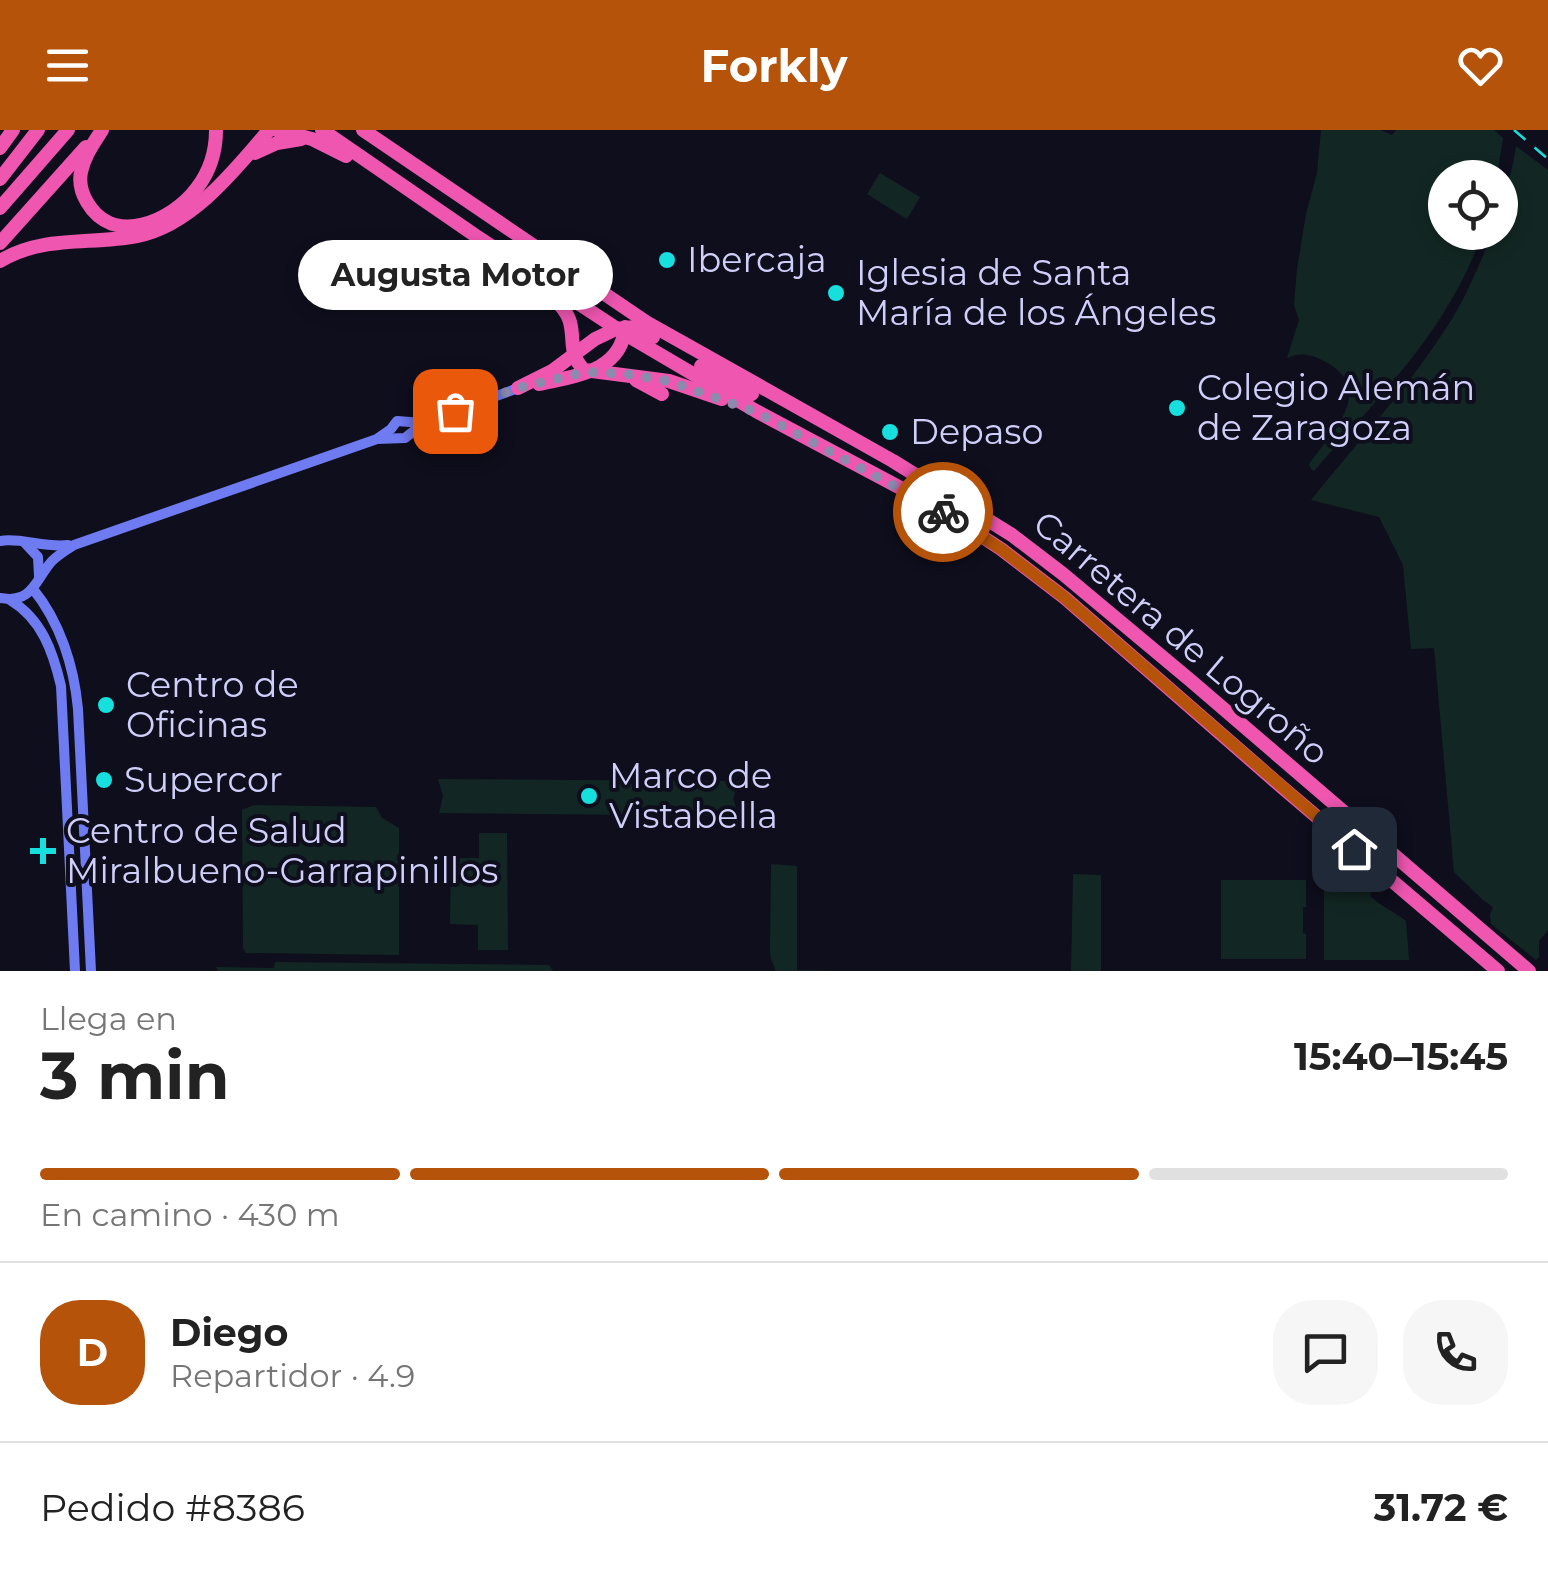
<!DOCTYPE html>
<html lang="es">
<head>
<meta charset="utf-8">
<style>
	body { margin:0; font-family:Montserrat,sans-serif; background:#f6f6f6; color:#222; height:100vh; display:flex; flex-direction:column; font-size:38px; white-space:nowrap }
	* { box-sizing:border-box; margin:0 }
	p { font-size:32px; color:#767676 }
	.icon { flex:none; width:55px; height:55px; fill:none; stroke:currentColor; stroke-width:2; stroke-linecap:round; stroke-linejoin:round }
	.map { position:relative; height:841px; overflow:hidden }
	.sheet { display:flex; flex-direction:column; background:#fff; flex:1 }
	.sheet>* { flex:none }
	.tools { position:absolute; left:1428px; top:30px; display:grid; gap:20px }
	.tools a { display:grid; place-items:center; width:90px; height:90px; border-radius:50%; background:#fff; box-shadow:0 5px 15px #0003; font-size:50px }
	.pin { position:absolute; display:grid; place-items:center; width:85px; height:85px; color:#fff; margin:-42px; border-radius:20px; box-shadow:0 5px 15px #0006 }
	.courier { position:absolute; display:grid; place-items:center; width:100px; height:100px; margin:-50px; border:8px solid #b45309; border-radius:50%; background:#fff; color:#222; box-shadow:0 2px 12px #0007 }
	.bubble { position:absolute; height:70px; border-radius:35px; background:#fff; box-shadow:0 5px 15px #0003; font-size:32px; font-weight:700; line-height:70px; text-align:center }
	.head em { font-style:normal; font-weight:700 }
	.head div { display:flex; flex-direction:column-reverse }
	.head { display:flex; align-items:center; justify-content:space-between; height:170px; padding:0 40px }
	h1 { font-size:65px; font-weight:700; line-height:75px }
	.bar { display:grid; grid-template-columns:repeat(4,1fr); gap:15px 10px; align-content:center; height:120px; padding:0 40px }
	.bar i { height:12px; border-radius:8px; background:#e0e0e0 }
	.bar .on { background:#b45309 }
	.bar p { grid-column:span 4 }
	.line { display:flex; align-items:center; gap:25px; padding:0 40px; border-top:2px solid #e0e0e0 }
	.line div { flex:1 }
	.round { display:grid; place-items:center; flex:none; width:105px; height:105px; border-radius:40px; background:#f6f6f6 }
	header { display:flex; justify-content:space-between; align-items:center; height:130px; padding:0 40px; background:#b45309; color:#fff; font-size:45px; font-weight:700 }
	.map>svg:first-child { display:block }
	.green { fill:#122723 }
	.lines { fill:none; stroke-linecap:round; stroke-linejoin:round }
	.secondary { stroke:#6f7bf1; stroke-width:10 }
	.highway { stroke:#ee56b0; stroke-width:14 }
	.rail { stroke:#16dfdd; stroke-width:2.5; stroke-dasharray:15 12; stroke-linecap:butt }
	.done { stroke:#8c8bad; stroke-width:10; stroke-dasharray:0 18 }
	.route { stroke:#b45309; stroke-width:12 }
	.poi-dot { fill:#16dfdd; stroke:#0f0e1d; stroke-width:4 }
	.labels { text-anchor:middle; stroke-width:8; stroke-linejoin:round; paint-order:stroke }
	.poi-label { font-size:35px; fill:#cfcffa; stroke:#0f0e1d; text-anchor:start }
	.street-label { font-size:35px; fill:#cfcffa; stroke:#0f0e1d }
</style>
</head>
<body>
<header><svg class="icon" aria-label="menu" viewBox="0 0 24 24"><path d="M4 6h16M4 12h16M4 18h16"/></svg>Forkly<svg class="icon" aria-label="heart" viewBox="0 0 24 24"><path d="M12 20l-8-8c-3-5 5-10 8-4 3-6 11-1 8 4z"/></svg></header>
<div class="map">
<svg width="1548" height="841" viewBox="0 0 1548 841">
	<rect width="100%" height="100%" fill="#0f0e1d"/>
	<g class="green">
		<path d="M1321,0H1380L1392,5L1396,0H1494L1503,8L1497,47L1445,48V102L1482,103C1451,197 1378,268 1314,341L1311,339L1309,334C1332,302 1378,259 1324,231C1312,224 1300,222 1287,228L1299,190L1294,175L1297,139L1306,84L1317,43Z"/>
		<path d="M1516,16L1548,40V800L1539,811V827L1536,830L1491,794L1490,785L1493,777L1483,770L1454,742L1434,518L1411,519L1403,435L1379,387L1311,370C1356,314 1406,260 1445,200C1465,170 1479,136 1492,103L1500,102C1500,70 1512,47 1516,16Z"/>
		<path d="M880,43L920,67L907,89L867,64Z"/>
		<path d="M438,649L739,651L733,669L739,686L439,683L443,666Z"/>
		<path d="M254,675L376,677L382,688L399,698V825L246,823L243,818L242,680Z"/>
		<path d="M479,703H507L508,820H478V795L450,794L451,728H479Z"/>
		<path d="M771,734L797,736V840L837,841H776L771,829L770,821Z"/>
		<path d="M1073,744L1101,745V841H1071Z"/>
		<path d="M1221,750H1306V777H1303V803L1306,804V829H1221Z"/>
		<path d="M1324,750L1356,751L1371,763L1370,766C1382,777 1393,781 1406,791L1409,830H1324Z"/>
		<path d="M275,832L544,835H549L553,841H218L216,837L274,838Z"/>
	</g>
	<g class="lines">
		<g class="secondary">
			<path d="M378,308L391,299L397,291L423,293"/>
			<path d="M0,411C19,407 45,418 68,415"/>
			<path d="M25,413L38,427L39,446"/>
			<path d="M33,459C60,492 74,536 78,579L91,841"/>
			<path d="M0,468C33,474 35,450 52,431C59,424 66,420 74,415L377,309L405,308L424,293L518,258"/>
			<path d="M10,470C42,489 53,522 61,556L75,841"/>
		</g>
		<g class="highway">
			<path d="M102,0C94,13 84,26 81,42C79,52 81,62 87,72C113,117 172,92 197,58C210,41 216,21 216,0"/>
			<path d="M277,0L312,9L346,26"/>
			<path d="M322,0L476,106L625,204L756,281L940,379L1001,419L1065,468L1283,658L1498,841"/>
			<path d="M363,0L646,192L893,331L1012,405L1063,444L1190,550L1529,841"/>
			<path d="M0,18L13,0"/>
			<path d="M255,23L277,13L301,9"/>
			<path d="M0,49L38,0"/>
			<path d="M0,78L68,0"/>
			<path d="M0,113L86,17"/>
			<path d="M0,131C43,105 90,115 137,106C191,96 235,40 269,0"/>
			<path d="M543,158C553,168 566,178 570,192C575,212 568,223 584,240L669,251L722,269"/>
			<path d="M701,236L752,264"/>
			<path d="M636,250L662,264"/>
			<path d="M539,254C574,246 622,242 625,197"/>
			<path d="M518,258L552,241L595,209L616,199L635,197L653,207"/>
		</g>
		<path class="rail" d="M1514,0L1548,29"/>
	</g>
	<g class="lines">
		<path class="done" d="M455,281L518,258L586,242L627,244L668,251L756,282L943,382"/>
		<path class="route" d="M943,382L1001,419L1065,468L1354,719"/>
	</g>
	<g class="poi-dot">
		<circle cx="667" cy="130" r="10"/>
		<circle cx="836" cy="163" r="10"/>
		<circle cx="1177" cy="278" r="10"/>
		<circle cx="890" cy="302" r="10"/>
		<circle cx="106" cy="575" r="10"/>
		<circle cx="104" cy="650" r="10"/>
		<circle cx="589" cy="666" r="10"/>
		<path d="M38 706h10v10h10v10h-10v10h-10v-10h-10v-10h10z"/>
	</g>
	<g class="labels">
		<g class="poi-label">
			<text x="687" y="142">Ibercaja</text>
			<text x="856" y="155">Iglesia de Santa<tspan x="856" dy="40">María de los Ángeles</tspan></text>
			<text x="1197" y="270">Colegio Alemán<tspan x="1197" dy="40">de Zaragoza</tspan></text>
			<text x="910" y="314">Depaso</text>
			<text x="126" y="567">Centro de<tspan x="126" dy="40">Oficinas</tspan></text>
			<text x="609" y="658">Marco de<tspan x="609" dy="40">Vistabella</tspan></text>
			<text x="124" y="662">Supercor</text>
			<text x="66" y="713">Centro de Salud<tspan x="66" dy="40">Miralbueno-Garrapinillos</tspan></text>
		</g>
		<g class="street-label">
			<text transform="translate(1181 508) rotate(40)" y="12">Carretera de Logroño</text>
		</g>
	</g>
</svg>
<div class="tools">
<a><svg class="icon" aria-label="locate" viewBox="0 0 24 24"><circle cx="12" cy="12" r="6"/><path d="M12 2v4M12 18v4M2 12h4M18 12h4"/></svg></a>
</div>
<div class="pin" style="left:455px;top:281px;background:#ea580c"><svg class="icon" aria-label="bag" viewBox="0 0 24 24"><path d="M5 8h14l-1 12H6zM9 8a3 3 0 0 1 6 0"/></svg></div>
<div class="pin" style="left:1354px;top:719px;background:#1f2937"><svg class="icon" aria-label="home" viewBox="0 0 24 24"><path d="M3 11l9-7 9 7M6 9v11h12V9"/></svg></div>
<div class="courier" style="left:943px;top:382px"><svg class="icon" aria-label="bike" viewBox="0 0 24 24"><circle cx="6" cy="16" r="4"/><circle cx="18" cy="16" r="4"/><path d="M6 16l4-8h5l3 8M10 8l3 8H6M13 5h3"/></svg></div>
<div class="bubble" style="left:298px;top:110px;width:315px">Augusta Motor</div>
</div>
<section class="sheet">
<div class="head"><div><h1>3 min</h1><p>Llega en</p></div><em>15:40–15:45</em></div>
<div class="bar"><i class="on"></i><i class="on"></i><i class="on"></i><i></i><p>En camino · 430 m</p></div>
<div class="line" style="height:180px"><b class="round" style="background:#b45309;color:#fff">D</b><div><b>Diego</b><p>Repartidor · 4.9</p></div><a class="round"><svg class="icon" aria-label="chat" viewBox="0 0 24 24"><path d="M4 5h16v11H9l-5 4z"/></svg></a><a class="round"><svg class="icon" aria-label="phone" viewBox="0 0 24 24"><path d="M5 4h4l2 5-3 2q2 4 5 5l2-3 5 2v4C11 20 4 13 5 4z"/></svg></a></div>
<div class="line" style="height:130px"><div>Pedido #8386</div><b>31.72 €</b></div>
</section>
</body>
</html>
